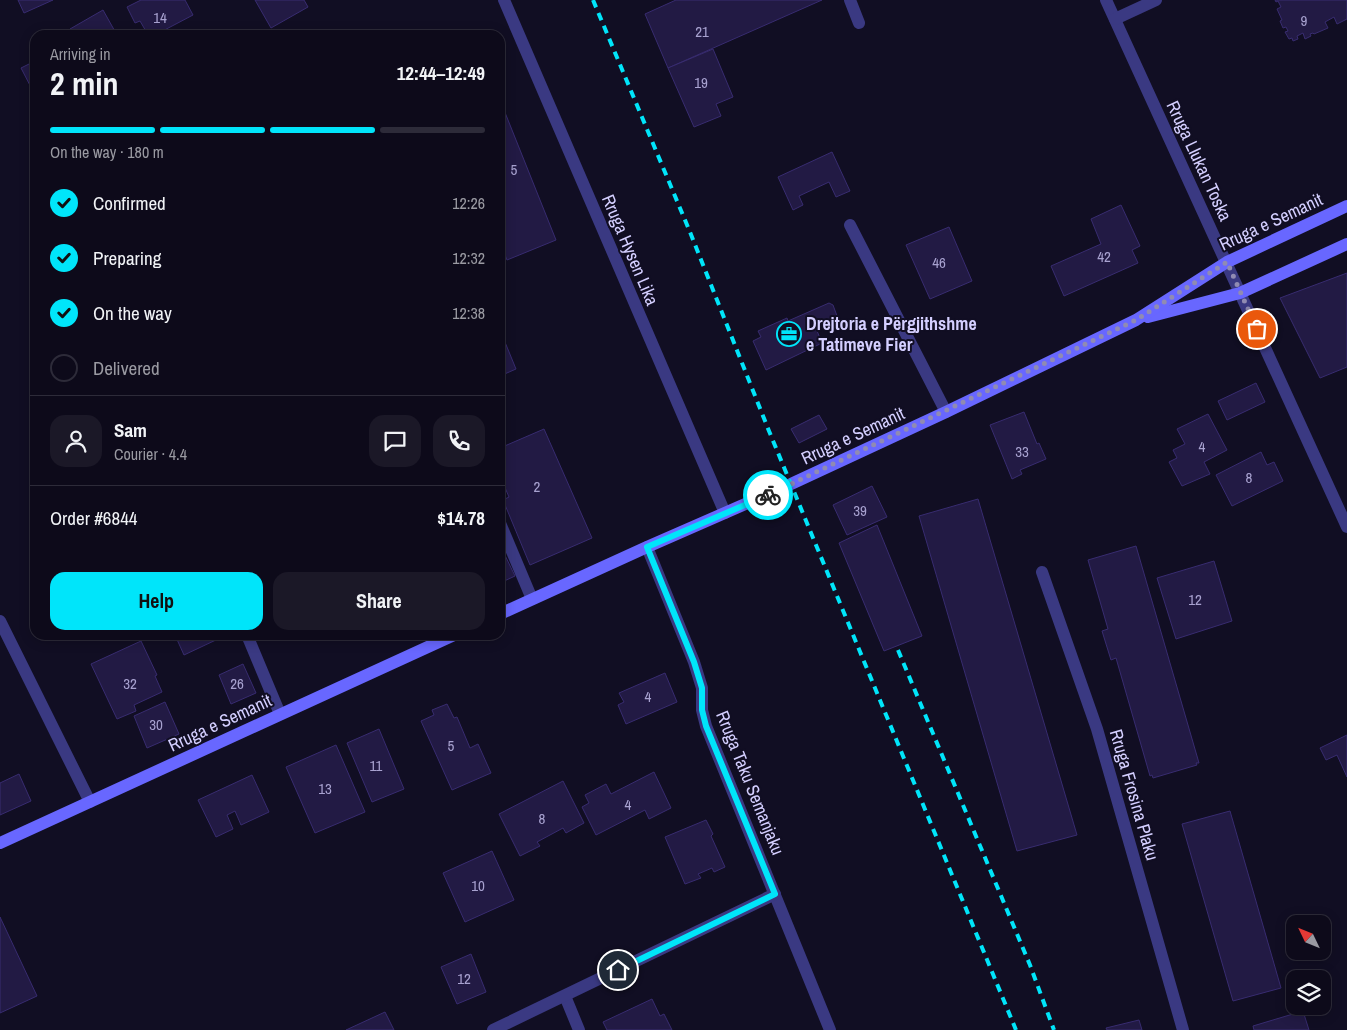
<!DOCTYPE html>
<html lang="en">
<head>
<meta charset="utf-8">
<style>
	body { margin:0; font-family:"Archivo Narrow",sans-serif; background:#1b1827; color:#f1f3f6; height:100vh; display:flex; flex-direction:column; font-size:19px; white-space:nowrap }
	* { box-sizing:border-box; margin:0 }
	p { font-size:16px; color:#9a9aa2 }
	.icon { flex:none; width:28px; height:28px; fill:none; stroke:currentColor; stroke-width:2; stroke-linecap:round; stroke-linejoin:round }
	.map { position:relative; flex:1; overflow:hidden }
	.sheet { position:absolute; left:30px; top:30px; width:475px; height:610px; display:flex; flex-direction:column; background:#0d0a1a; border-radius:15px; box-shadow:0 2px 12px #0003,0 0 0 1px #2d2b39 }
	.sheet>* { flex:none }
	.needle { width:32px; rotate:313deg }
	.fabs { position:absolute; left:1286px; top:915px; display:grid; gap:10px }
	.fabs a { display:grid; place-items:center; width:45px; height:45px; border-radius:10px; background:#0d0a1a; box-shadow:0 2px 12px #0003,0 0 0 1px #2d2b39; font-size:25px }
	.pin { position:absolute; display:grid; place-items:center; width:42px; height:42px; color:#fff; margin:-21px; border:2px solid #fff; border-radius:50%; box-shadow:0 1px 5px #0007 }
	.courier { position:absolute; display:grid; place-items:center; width:50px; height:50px; margin:-25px; border:4px solid #00e5fa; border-radius:50%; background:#fff; color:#222; box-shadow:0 1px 6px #0007 }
	.head em { font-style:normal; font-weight:800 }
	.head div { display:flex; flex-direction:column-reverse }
	.head { display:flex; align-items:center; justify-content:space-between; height:85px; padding:0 20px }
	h1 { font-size:32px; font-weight:800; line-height:38px }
	.bar { display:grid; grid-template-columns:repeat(4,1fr); gap:8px 5px; align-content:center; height:60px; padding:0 20px }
	.bar i { height:6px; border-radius:4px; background:#2d2b39 }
	.bar .on { background:#00e5fa }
	.bar p { grid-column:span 4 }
	.line { display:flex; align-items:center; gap:12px; padding:0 20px; border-top:1px solid #2d2b39 }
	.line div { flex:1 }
	.round { display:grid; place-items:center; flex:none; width:52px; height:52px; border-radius:15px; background:#1b1827 }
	ol { padding:0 20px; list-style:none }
	li { display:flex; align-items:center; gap:15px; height:55px }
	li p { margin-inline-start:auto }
	li .icon { padding:5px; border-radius:50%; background:#00e5fa; color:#111; stroke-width:4 }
	li:last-child { color:#9a9aa2 }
	li i { width:28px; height:28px; border:2px solid #2d2b39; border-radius:50% }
	.action { display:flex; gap:10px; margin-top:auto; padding:10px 20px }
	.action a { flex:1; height:58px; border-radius:15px; background:#00e5fa; color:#111; font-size:20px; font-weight:800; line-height:58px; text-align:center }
	.action a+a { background:#1b1827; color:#f1f3f6 }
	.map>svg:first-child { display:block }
	.building { fill:#221a44; stroke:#382c70 }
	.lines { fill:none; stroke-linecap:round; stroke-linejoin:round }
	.service { stroke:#3a3982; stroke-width:12 }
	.minor { stroke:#3a3982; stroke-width:12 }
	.secondary { stroke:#6867ff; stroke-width:12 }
	.rail { stroke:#00e5fa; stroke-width:4; stroke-dasharray:8 6; stroke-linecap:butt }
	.done { stroke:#908bb2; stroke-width:5; stroke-dasharray:0 9 }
	.route { stroke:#00e5fa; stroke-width:6 }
	.labels { text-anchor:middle; stroke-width:4; stroke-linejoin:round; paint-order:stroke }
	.number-label { font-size:15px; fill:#a8a2d0 }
	.street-label { font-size:18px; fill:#d4cfff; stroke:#110e23 }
	.poi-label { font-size:18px; font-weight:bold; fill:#d4cfff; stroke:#110e23; text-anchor:start }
</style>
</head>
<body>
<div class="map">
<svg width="1347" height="1030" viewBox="0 0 1347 1030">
	<rect width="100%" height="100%" fill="#110e23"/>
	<g class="building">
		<path d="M18,0H53L24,13Z"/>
		<path d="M141,0H185L193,15L155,35H143L147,33L140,21L135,23L127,7Z"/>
		<path d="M255,0H304L308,7L271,28Z"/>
		<path d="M676,0H822L668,68L645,14Z"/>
		<path d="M1275,0H1347V19L1337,24L1334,17L1325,22L1328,28L1314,34L1313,33L1310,34L1311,36L1305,39L1303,33L1297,36L1298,39L1293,41L1292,38L1289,39L1285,32L1288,31L1286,27L1283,28L1280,21L1282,20L1277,9L1281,7L1278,1L1276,2Z"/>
		<path d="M103,10L117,35H73L70,29Z"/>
		<path d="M713,49L733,97L716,104L721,116L694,127L668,68Z"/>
		<path d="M35,61V95L21,68Z"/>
		<path d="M500,100L556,240L507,260L500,242Z"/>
		<path d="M832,152L850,191L836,197L829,182L799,196L803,205L793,210L778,177Z"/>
		<path d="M1121,205L1140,246L1132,250L1138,263L1064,296L1051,266L1101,244L1091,219Z"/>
		<path d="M949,227L972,281L930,299L906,245Z"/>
		<path d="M1347,273V367L1320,378L1280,298Z"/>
		<path d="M829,303L833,305L837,316L815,326L822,343L766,370L753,341L761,337L758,331L787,318L788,321Z"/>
		<path d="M500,330L516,369L500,376Z"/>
		<path d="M1256,383L1265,402L1227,420L1218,401Z"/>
		<path d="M1024,412L1037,444L1039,443L1046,459L1020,470L1022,474L1012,479L990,425Z"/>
		<path d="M1208,414L1227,450L1204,462L1210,474L1182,486L1169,462L1177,458L1173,450L1185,444L1177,429Z"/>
		<path d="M819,415L827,429L799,443L791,429Z"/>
		<path d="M544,429L592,538L530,565L503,500L509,497L500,476V448Z"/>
		<path d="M1261,452L1267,465L1274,462L1283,481L1232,506L1216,475Z"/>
		<path d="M872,486L887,517L847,535L833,505Z"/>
		<path d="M978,499L1077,835L1017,851L919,516Z"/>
		<path d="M877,525L922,636L884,651L839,543Z"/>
		<path d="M500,545L515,576L500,583Z"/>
		<path d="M1136,546L1199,763H1196L1197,765L1153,778L1152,775L1150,776L1116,658L1111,660L1102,631L1108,629L1088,560Z"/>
		<path d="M1214,561L1232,621L1176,639L1157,578Z"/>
		<path d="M175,635H216L218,639L184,655Z"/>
		<path d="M141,641L157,675L155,676L162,692L134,705L136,711L117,719L91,664Z"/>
		<path d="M243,664L256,693L231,704L219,675Z"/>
		<path d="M665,673L677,702L626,724L618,705L624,702L619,693Z"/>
		<path d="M165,702L179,734L147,748L134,716Z"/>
		<path d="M447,704L454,718L457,717L470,748L478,744L491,773L452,790L421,721L434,715L432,710Z"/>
		<path d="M379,729L404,789L372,802L347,743Z"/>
		<path d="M1347,735V777L1337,755L1326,760L1320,748Z"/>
		<path d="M336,745L365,812L315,833L286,767Z"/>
		<path d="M654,772L671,808L649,819L645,810L596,835L582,807L589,803L585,795L606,784L611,794Z"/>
		<path d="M19,774L31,801L0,815V783Z"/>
		<path d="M252,775L269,812L241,825L235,811L227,815L233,829L216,837L198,800Z"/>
		<path d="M563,781L584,823L566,833L563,828L537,842L540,846L520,856L499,814Z"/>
		<path d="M1230,811L1281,988L1233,1001L1182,824Z"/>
		<path d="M706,820L713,834L711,836L725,867L714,872L712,868L698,874L701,878L685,884L665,837Z"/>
		<path d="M492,851L514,900L465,922L443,873Z"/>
		<path d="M0,917L37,996L0,1013Z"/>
		<path d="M471,954L486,992L457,1004L441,967Z"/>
		<path d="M652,999L660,1016L664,1014L672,1030H607L603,1022Z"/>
		<path d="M1303,1011L1309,1030H1254L1253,1026Z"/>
		<path d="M385,1012L394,1030H346Z"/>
		<path d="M1139,1020L1142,1030H1107L1106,1028Z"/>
	</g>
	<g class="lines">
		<g class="service">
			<path d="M850,225L946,412"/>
			<path d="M500,523L532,599"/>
			<path d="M1042,572L1097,729L1183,1030"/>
			<path d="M0,621L90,802"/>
		</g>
		<g class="minor">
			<path d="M504,0L725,513"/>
			<path d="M850,0L859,23"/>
			<path d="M1106,0L1347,527"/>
			<path d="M1115,19L1156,0"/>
			<path d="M647,547L694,662L702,688V710L706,726L830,1030"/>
			<path d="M247,635L280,714"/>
			<path d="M565,996L579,1030"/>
			<path d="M493,1030L775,894"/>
		</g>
		<g class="secondary">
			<path d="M1148,317L1240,293L1347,244"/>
			<path d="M500,614L647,547L791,484L946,412L1136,320L1227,262L1347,206"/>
			<path d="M0,843L454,635"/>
		</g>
		<g class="rail">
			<path d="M593,0L690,232L769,431L1016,1030"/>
			<path d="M898,650L1030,965L1054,1030"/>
		</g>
	</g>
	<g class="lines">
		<path class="done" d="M768,495L1136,320L1227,262L1257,329"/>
		<path class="route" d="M618,970L775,894L706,726L702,710V688L694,662L647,547L768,495"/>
	</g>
	<defs>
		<symbol id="office-ring" viewBox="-11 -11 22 22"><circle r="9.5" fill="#110e23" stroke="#00e5fa" stroke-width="1.5"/><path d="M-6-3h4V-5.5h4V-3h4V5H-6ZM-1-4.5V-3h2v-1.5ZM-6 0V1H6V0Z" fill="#00e5fa"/></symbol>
	</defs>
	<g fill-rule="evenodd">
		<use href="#office-ring" x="775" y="320" width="28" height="28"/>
	</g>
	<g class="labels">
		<g class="number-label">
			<text x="160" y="23">14</text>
			<text x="1304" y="26">9</text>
			<text x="702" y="37">21</text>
			<text x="701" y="88">19</text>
			<text x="514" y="175">5</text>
			<text x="1104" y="262">42</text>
			<text x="939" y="268">46</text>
			<text x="1202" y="452">4</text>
			<text x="1022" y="457">33</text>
			<text x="1249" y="483">8</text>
			<text x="537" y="492">2</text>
			<text x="860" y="516">39</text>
			<text x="1195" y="605">12</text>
			<text x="130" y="689">32</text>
			<text x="237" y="689">26</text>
			<text x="648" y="702">4</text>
			<text x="156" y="730">30</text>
			<text x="451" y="751">5</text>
			<text x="376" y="771">11</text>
			<text x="325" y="794">13</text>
			<text x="628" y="810">4</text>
			<text x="542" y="824">8</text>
			<text x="478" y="891">10</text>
			<text x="464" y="984">12</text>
		</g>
		<g class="street-label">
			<text transform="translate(1199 161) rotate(65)" y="6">Rruga Llukan Toska</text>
			<text transform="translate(1271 222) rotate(-25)" y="6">Rruga e Semanit</text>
			<text transform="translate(630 250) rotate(67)" y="6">Rruga Hysen Lika</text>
			<text transform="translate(853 436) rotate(-25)" y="6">Rruga e Semanit</text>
			<text transform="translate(220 723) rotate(-25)" y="6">Rruga e Semanit</text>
			<text transform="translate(750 783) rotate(68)" y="6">Rruga Taku Semanjaku</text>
			<text transform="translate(1134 795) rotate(74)" y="6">Rruga Frosina Plaku</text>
		</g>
		<g class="poi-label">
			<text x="806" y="330">Drejtoria e Përgjithshme<tspan x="806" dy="21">e Tatimeve Fier</tspan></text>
		</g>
	</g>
</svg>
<div class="fabs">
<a><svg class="needle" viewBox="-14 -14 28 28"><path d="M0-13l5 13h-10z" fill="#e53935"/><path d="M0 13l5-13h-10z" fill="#9a9aa2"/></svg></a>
<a><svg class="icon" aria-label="layers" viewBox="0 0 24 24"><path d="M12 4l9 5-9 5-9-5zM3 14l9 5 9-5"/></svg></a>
</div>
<div class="pin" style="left:1257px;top:329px;background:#ea580c"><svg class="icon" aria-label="bag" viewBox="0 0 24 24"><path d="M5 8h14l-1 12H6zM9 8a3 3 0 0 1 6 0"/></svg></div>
<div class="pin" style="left:618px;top:970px;background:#1f2937"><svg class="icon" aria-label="home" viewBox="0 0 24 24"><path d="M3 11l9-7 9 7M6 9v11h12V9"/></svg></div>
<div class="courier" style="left:768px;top:495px"><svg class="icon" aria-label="bike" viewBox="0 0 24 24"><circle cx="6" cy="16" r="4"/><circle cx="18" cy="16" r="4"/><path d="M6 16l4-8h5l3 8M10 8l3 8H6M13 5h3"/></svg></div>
<section class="sheet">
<div class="head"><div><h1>2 min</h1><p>Arriving in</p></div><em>12:44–12:49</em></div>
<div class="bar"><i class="on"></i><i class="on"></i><i class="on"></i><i></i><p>On the way · 180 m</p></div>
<ol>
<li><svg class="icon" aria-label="check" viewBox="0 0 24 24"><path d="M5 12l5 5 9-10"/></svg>Confirmed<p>12:26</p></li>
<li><svg class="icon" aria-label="check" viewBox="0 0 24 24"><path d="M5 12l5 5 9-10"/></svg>Preparing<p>12:32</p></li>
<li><svg class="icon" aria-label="check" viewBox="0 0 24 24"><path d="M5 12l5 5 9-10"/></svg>On the way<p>12:38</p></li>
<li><i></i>Delivered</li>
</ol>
<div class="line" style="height:90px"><a class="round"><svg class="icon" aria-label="person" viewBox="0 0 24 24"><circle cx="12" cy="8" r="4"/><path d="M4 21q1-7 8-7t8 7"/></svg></a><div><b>Sam</b><p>Courier · 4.4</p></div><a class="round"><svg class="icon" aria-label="chat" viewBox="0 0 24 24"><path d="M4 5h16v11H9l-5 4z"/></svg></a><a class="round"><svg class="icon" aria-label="phone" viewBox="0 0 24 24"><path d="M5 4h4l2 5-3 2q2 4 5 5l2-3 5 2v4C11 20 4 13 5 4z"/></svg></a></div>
<div class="line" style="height:65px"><div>Order #6844</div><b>$14.78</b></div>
<div class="action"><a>Help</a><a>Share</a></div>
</section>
</div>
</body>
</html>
